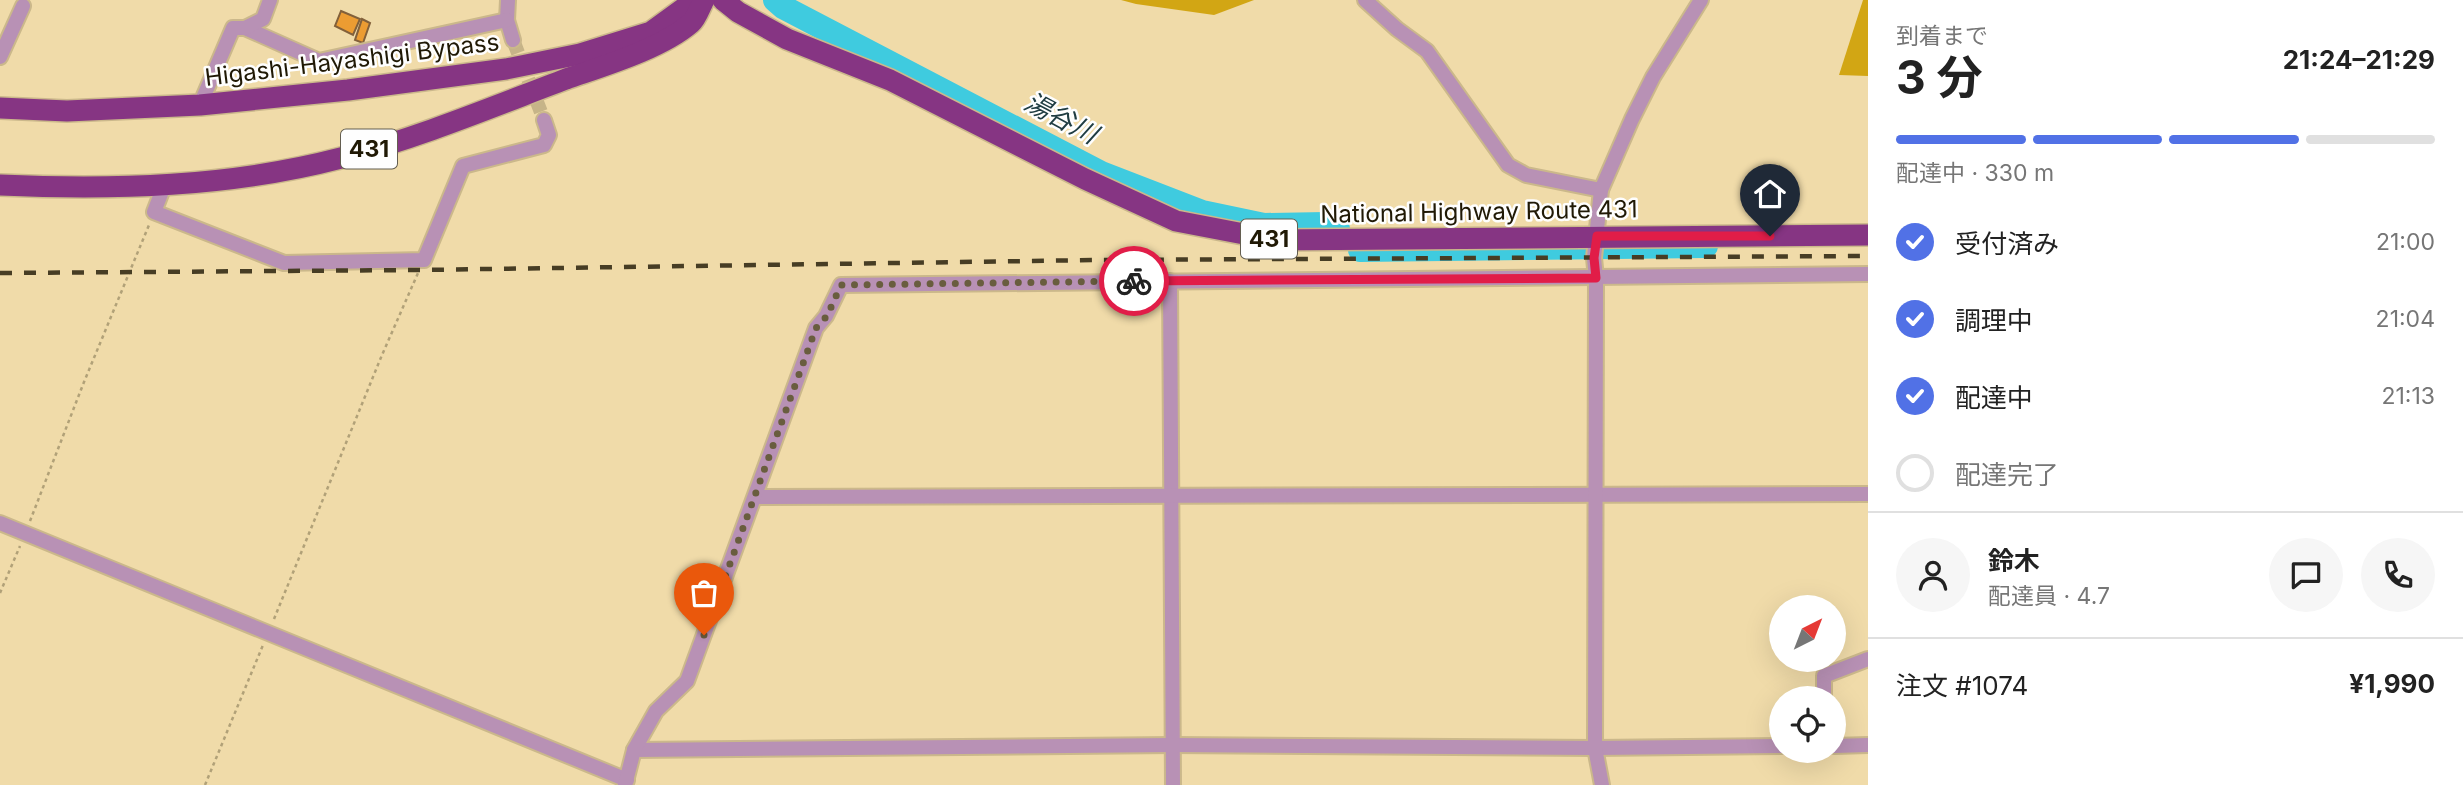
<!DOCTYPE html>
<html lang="ja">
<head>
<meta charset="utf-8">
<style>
	body { margin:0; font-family:Inter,"Noto Sans JP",sans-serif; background:#f6f6f6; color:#222; height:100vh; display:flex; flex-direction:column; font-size:26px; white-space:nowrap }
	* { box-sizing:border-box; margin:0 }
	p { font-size:23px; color:#767676 }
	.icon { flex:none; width:38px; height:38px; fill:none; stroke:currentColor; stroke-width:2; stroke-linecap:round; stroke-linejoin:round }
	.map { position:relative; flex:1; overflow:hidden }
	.side { display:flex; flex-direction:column; background:#fff; width:595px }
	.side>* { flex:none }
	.needle { width:46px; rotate:42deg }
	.fabs { position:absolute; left:1769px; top:595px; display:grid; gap:14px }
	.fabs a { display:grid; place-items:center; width:77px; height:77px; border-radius:50%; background:#fff; box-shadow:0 7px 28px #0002; font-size:35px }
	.pin { position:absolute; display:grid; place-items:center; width:60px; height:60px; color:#fff; margin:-72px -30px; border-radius:50% 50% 50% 0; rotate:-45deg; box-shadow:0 0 7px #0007 }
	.pin .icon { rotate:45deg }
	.courier { position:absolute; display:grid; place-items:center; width:70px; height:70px; margin:-35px; border:5px solid #e11d48; border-radius:50%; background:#fff; color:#222; box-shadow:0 2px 9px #0007 }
	.summary em { font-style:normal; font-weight:700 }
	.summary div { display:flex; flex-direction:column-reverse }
	.summary { display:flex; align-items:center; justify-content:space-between; height:119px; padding:0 28px }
	h1 { font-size:46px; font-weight:700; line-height:52px }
	.bar { display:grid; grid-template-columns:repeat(4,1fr); gap:10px 7px; align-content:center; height:84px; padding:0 28px }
	.bar i { height:9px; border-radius:5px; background:#e0e0e0 }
	.bar .current { background:#5171e6 }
	.bar p { grid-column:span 4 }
	.line { display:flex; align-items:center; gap:18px; padding:0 28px; border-top:2px solid #e0e0e0 }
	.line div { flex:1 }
	.round { display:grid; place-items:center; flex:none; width:74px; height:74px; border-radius:37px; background:#f6f6f6 }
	ol { padding:0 28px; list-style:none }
	li { display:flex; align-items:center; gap:21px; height:77px }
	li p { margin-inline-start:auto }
	li .icon { padding:7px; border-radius:50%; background:#5171e6; color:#fff; stroke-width:4 }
	li:last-child { color:#767676 }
	li i { width:38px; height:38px; border:4px solid #e0e0e0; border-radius:50% }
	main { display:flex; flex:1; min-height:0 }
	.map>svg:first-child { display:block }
	.forest { fill:#d2a614 }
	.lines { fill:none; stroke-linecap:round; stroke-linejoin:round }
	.river { stroke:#3fcbdf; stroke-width:24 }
	.building { fill:#ec9c32; stroke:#82603a; stroke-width:2 }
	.minor-tunnel { stroke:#c6b488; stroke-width:14; stroke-dasharray:14 7; stroke-linecap:butt }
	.minor-casing { stroke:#cbb88b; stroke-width:18 }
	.highway-casing { stroke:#cbb88b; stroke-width:24 }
	.path { stroke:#b1a178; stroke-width:2.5; stroke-dasharray:3.5 3.5; stroke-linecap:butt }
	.minor { stroke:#b891b5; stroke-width:14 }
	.highway { stroke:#863583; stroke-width:21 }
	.rail { stroke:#473d24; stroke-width:4.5; stroke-dasharray:12 12; stroke-linecap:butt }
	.done { stroke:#695d3e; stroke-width:7; stroke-dasharray:0 12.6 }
	.route { stroke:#e11d48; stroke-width:9 }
	.labels { text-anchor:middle; stroke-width:5; stroke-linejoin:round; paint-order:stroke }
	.shield { fill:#fefefe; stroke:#635e50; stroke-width:2 }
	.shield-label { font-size:23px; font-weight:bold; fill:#201905 }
	.street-label { font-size:24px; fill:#201905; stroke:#fefefe }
	.water-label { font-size:26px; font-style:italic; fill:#203d42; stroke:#fefefe }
</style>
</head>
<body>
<main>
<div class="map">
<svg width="1868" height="785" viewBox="0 0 1868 785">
	<rect width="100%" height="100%" fill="#f0dba9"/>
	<g class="forest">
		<path d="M1121,0H1254L1214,15L1136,4Z"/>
		<path d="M1863,0H1868V76L1839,75Z"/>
	</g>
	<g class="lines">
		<g class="river">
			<path d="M775,0L783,7L1101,173L1202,212L1264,225L1326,224L1338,229"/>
			<path d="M1360,250L1706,246"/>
		</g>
	</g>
	<g class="building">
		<path d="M341,11L360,19L353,35L335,26Z"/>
		<path d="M362,19L370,23L363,43L355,40Z"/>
	</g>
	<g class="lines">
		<path class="minor-tunnel" d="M513,40L544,120"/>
		<defs>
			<g id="minor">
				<path d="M508,0L507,20L513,40"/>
				<path d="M1365,0L1397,29L1427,51L1508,165L1526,175L1601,190"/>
				<path d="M245,28L319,61L507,20"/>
				<path d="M0,57L23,6"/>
				<path d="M200,105L233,28H245L263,19L270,0"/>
				<path d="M164,186L154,212L284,263L424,260L463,166L544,145L549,135L544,120"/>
				<path d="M1170,281L1173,785"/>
				<path d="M755,497L1868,494"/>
				<path d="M0,523L627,780"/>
				<path d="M1824,698V676L1868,659"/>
				<path d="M1834,746L1868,745"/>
				<path d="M634,750L1173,745L1595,748L1782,746"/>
				<path d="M625,785L634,750L656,711L687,681L816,328L826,316L841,285L1868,274"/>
				<path d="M1602,785L1595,748L1596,278L1594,258L1601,190L1632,119L1653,77L1701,0"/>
			</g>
			<g id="highway">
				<path d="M723,0L738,12L787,39L890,80L1085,179L1176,221L1275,240L1868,235"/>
				<path d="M0,108L67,111L200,105L348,90L506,69L580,54L651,32L695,0"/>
				<path d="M0,185C114,190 230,187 341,158C418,138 492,107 566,79C603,66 661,49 691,23C697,18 700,7 704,0"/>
			</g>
		</defs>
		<use href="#minor" class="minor-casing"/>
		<use href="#highway" class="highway-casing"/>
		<g class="path">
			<path d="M30,521L84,382L149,225"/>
			<path d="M0,593L20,546"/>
			<path d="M274,619L382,355L418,273"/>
			<path d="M205,785L263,645"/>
		</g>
		<use href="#minor" class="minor"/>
		<use href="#highway" class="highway"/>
		<path class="rail" d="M0,273L420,270L1098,260L1868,256"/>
	</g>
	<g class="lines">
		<path class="done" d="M704,635L816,328L827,316L841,285L1134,281"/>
		<path class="route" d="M1134,281L1596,278L1594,258L1597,236H1770"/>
	</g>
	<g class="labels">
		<g class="shield">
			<rect x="341" y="129.5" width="56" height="39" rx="5"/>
			<rect x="1241" y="219.5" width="56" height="39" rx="5"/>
		</g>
		<g class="shield-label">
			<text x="369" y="157">431</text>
			<text x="1269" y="247">431</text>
		</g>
		<g class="street-label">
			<text transform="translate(352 60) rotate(-7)" y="8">Higashi-Hayashigi Bypass</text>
			<text transform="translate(1479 212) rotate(-1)" y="8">National Highway Route 431</text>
		</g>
		<g class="water-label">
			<text transform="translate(1061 118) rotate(28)" y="9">湯谷川</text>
		</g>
	</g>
</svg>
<div class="fabs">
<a><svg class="needle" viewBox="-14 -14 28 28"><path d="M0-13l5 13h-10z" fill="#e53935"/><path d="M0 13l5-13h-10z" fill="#767676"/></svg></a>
<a><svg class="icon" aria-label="locate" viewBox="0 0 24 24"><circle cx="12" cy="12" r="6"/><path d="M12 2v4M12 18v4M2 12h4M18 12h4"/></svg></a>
</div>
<div class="pin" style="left:704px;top:635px;background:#ea580c"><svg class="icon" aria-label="bag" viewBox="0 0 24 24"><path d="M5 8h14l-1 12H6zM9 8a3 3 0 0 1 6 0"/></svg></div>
<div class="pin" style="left:1770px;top:236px;background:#1f2937"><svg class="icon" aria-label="home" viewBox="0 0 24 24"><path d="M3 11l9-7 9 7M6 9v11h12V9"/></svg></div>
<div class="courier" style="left:1134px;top:281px"><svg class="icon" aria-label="bike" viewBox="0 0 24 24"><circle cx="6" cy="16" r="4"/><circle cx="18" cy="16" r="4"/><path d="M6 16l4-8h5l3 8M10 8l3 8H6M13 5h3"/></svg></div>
</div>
<section class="side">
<div class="summary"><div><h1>3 分</h1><p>到着まで</p></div><em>21:24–21:29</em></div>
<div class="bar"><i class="current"></i><i class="current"></i><i class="current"></i><i></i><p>配達中 · 330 m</p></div>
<ol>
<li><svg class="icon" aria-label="check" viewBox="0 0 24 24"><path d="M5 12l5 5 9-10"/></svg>受付済み<p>21:00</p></li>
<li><svg class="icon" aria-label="check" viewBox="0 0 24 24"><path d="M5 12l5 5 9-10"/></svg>調理中<p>21:04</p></li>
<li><svg class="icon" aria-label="check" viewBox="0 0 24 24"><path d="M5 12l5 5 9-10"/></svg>配達中<p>21:13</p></li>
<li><i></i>配達完了</li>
</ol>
<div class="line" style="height:126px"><a class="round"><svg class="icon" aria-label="person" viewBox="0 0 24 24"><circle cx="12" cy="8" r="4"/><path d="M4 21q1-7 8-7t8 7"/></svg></a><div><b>鈴木</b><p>配達員 · 4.7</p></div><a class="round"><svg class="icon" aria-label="chat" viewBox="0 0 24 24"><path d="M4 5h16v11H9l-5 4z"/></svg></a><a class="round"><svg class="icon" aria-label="phone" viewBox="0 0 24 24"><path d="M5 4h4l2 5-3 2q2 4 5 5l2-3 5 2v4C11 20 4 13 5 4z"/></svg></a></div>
<div class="line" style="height:91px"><div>注文 #1074</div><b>¥1,990</b></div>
</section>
</main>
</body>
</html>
